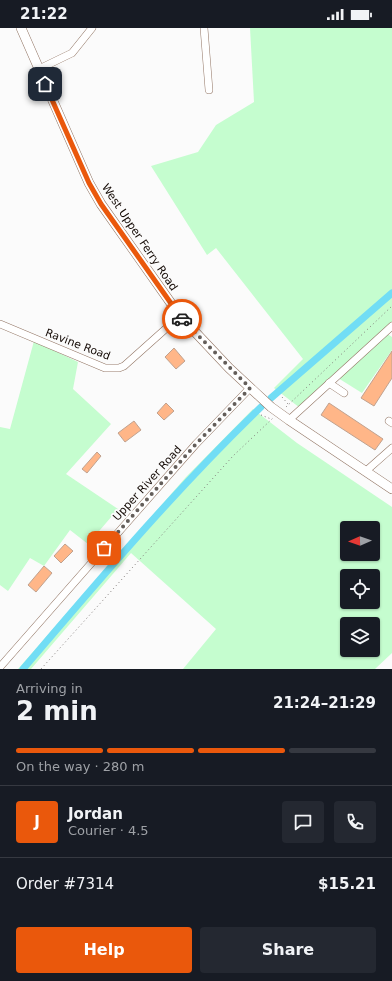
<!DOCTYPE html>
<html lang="en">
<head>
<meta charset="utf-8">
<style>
	body { margin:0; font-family:"DejaVu Sans",sans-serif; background:#242831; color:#f1f3f6; height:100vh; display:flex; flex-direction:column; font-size:15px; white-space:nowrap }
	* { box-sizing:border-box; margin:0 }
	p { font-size:13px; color:#9ea1a6 }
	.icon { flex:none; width:22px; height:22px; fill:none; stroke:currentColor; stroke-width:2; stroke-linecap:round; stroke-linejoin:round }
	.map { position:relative; height:641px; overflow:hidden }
	.drawer { display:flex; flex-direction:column; background:#171b24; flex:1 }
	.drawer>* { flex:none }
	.needle { width:26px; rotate:268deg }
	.controls { position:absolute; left:340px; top:493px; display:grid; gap:8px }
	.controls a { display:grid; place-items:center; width:40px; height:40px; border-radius:4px; background:#171b24; box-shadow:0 1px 3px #0004; font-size:20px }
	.pin { position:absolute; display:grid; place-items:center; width:34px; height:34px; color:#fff; margin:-17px; border-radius:8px; box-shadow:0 2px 6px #0006 }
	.courier { position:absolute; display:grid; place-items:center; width:40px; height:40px; margin:-20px; border:3px solid #ea580c; border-radius:50%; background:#fff; color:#222; box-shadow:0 1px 5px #0007 }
	.headline em { font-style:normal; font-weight:700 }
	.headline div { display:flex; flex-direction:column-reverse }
	.headline { display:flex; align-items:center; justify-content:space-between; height:68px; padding:0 16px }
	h1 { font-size:26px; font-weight:700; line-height:30px }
	.bar { display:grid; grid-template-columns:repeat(4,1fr); gap:6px 4px; align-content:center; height:48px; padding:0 16px }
	.bar i { height:5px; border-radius:3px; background:#363941 }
	.bar .selected { background:#ea580c }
	.bar p { grid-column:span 4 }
	.line { display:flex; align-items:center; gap:10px; padding:0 16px; border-top:1px solid #363941 }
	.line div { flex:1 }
	.round { display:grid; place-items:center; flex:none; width:42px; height:42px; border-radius:4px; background:#242831 }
	.button { display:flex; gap:8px; margin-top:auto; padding:8px 16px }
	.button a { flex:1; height:46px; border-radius:4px; background:#ea580c; color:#fff; font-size:16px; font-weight:700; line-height:46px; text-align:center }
	.button a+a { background:#242831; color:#f1f3f6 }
	.status { display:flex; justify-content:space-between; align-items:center; height:28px; padding:0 20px; background:#171b24; direction:ltr }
	.status svg { height:11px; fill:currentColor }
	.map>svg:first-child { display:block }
	.green { fill:#c5fdcf; fill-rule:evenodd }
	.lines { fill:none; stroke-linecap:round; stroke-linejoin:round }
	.canal { stroke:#71ddf5; stroke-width:7 }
	.building { fill:#ffb688; stroke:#c0a28f }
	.minor-casing { stroke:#927564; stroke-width:8 }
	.major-casing { stroke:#927564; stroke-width:10 }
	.path { stroke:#7f7977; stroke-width:1; stroke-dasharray:1 3; stroke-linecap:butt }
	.minor { stroke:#fff; stroke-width:7 }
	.major { stroke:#fff; stroke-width:9 }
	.done { stroke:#645e5a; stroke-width:4; stroke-dasharray:0 7.2 }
	.route { stroke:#ea580c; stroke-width:5 }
	.labels { text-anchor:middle; stroke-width:3.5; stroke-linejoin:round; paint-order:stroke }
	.street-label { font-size:11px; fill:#130904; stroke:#fbfbfb }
</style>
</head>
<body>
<div class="status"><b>21:22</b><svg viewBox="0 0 49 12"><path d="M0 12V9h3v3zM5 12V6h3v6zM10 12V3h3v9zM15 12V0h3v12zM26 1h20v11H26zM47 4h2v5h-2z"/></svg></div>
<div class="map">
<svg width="392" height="641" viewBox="0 0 392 641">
	<rect width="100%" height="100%" fill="#fbfbfb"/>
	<g class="green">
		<path d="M250,0H392V300L386,305L392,309V322L362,365L338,350L304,383L274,360L303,331L216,220L207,227L151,138L198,124L216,97L254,74Z"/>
		<path d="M34,313L78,334L73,361L111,396L66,446L118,481L88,516L70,502L44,538L30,530L8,563L0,557V399L10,401Z"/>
		<path d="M253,381L297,415L392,479V625L375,641H183L216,601L131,525L31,641H18L186,449ZM347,500H373V526H347ZM347,548H373V574H347ZM347,596H373V622H347Z"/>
	</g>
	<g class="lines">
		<g class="canal">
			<path d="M271,370L392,265"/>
			<path d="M23,641C100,551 176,461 261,379"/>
		</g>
	</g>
	<g class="building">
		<path d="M174,320L185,333L176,341L165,329Z"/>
		<path d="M392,323V350L374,378L361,370Z"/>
		<path d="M166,375L174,383L164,392L157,385Z"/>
		<path d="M329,375L383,411L375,422L321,387Z"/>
		<path d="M134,393L141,402L125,414L118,405Z"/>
		<path d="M97,424L101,428L87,445L82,441Z"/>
		<path d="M65,516L73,523L61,535L54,528Z"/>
		<path d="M44,538L52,545L36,564L28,557Z"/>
	</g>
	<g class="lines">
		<defs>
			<g id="minor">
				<path d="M204,0L209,62"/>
				<path d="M39,41L72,25L92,0"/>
				<path d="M0,296L105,340H119L124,338L180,288"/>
				<path d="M329,355L344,365"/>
				<path d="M289,392L392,298"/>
				<path d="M389,393L392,395"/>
				<path d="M366,443L392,420"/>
				<path d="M0,639L196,416L250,360"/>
			</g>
			<path id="major" d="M21,0L89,155L101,176L180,288L229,340L271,379L289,392L392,461"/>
		</defs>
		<use href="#minor" class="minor-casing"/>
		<use href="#major" class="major-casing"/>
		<g class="path">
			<path d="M282,369L288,376"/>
			<path d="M286,379L392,278"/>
			<path d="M261,387L271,391"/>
			<path d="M41,641L233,428L273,390"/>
		</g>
		<use href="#minor" class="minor"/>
		<use href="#major" class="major"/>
	</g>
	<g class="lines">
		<path class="done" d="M104,520L196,416L250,360L182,291"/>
		<path class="route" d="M45,56L89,155L101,176L182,291"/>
	</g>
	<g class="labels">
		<g class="street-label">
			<text transform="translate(140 209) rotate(56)" y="4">West Upper Ferry Road</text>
			<text transform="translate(78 316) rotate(21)" y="4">Ravine Road</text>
			<text transform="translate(147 455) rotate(-48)" y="4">Upper River Road</text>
		</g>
	</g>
</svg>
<div class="controls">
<a><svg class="needle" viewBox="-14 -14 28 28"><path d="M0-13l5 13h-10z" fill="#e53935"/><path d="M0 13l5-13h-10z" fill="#9ea1a6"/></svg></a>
<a><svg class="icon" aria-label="locate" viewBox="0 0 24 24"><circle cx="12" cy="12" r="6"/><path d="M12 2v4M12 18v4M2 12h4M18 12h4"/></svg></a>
<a><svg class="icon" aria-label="layers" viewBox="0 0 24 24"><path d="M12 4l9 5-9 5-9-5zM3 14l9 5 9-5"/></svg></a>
</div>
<div class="pin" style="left:104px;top:520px;background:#ea580c"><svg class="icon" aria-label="bag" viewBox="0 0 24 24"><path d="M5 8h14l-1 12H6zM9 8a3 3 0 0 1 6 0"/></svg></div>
<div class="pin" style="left:45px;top:56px;background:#1f2937"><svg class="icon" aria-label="home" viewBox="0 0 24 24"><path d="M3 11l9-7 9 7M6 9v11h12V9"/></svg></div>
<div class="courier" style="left:182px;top:291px"><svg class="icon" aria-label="car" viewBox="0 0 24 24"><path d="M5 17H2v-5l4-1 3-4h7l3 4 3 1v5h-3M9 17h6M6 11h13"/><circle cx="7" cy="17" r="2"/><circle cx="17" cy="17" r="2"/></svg></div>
</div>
<section class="drawer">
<div class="headline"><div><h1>2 min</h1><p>Arriving in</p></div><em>21:24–21:29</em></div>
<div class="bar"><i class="selected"></i><i class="selected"></i><i class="selected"></i><i></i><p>On the way · 280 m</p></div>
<div class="line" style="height:72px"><b class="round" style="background:#ea580c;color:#fff">J</b><div><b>Jordan</b><p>Courier · 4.5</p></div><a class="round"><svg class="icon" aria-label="chat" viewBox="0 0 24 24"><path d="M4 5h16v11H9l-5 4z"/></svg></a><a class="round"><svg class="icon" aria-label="phone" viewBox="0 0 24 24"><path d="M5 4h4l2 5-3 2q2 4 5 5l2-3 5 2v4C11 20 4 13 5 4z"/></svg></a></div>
<div class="line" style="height:52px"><div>Order #7314</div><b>$15.21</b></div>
<div class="button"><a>Help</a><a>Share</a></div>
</section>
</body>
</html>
